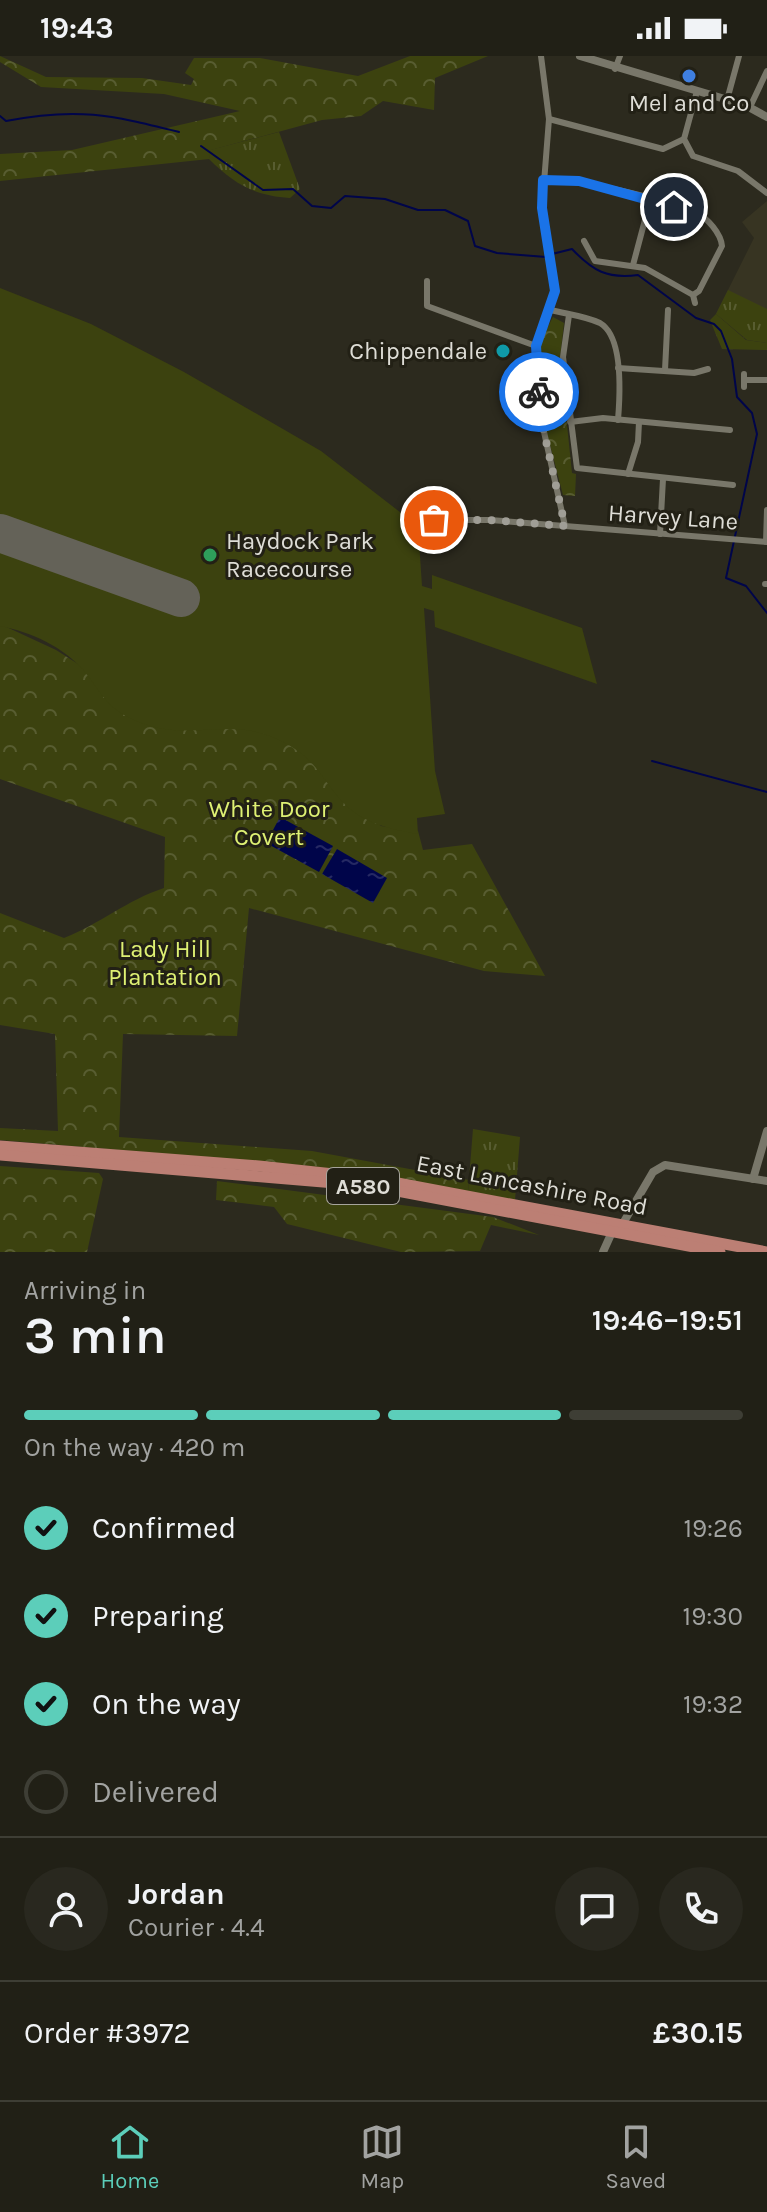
<!DOCTYPE html>
<html lang="en">
<head>
<meta charset="utf-8">
<style>
	body { margin:0; font-family:Karla,sans-serif; background:#29281f; color:#f1f3f6; height:100vh; display:flex; flex-direction:column; font-size:30px; white-space:nowrap }
	* { box-sizing:border-box; margin:0 }
	p { font-size:26px; color:#a2a3a1 }
	.icon { flex:none; width:44px; height:44px; fill:none; stroke:currentColor; stroke-width:2; stroke-linecap:round; stroke-linejoin:round }
	.map { position:relative; height:1196px; overflow:hidden }
	.sheet { display:flex; flex-direction:column; background:#212016; flex:1 }
	.sheet>* { flex:none }
	.pin { position:absolute; display:grid; place-items:center; width:68px; height:68px; color:#fff; margin:-34px; border:4px solid #fff; border-radius:50%; box-shadow:0 2px 8px #0007 }
	.courier { position:absolute; display:grid; place-items:center; width:80px; height:80px; margin:-40px; border:6px solid #1a73e8; border-radius:50%; background:#fff; color:#222; box-shadow:0 2px 10px #0007 }
	.summary em { font-style:normal; font-weight:600 }
	.summary div { display:flex; flex-direction:column-reverse }
	.summary { display:flex; align-items:center; justify-content:space-between; height:136px; padding:0 24px }
	h1 { font-size:52px; font-weight:600; line-height:60px }
	.bar { display:grid; grid-template-columns:repeat(4,1fr); gap:12px 8px; align-content:center; height:96px; padding:0 24px }
	.bar i { height:10px; border-radius:6px; background:#3e3e35 }
	.bar .current { background:#5cceba }
	.bar p { grid-column:span 4 }
	.line { display:flex; align-items:center; gap:20px; padding:0 24px; border-top:2px solid #3e3e35 }
	.line div { flex:1 }
	.round { display:grid; place-items:center; flex:none; width:84px; height:84px; border-radius:42px; background:#29281f }
	ol { padding:0 24px; list-style:none }
	li { display:flex; align-items:center; gap:24px; height:88px }
	li p { margin-inline-start:auto }
	li .icon { padding:8px; border-radius:50%; background:#5cceba; color:#111; stroke-width:4 }
	li:last-child { color:#a2a3a1 }
	li i { width:44px; height:44px; border:4px solid #3e3e35; border-radius:50% }
	.status { display:flex; justify-content:space-between; align-items:center; height:56px; padding:0 40px; background:#212016; direction:ltr }
	.status svg { height:22px; fill:currentColor }
	.tabs { display:flex; justify-content:space-around; align-items:center; height:112px; border-top:2px solid #3e3e35; background:#212016; font-size:22px; color:#a2a3a1 }
	.tabs a { display:grid; justify-items:center; gap:4px }
	.tabs .current { color:#5cceba }
	.map>svg:first-child { display:block }
	.built { fill:#373422 }
	.grass { fill:url(#grass-tufts) }
	.forest { fill:url(#forest-crowns) }
	.park { fill:#3c420f }
	.water { fill:url(#water-ripples) }
	.lines { fill:none; stroke-linecap:round; stroke-linejoin:round }
	.stream { stroke:#00054a; stroke-width:2 }
	.runway { stroke:#646258; stroke-width:38 }
	.minor { stroke:#79776a; stroke-width:6 }
	.tertiary { stroke:#79776a; stroke-width:8 }
	.trunk { stroke:#bc7f74; stroke-width:11 }
	.done { stroke:#a09e96; stroke-width:8; stroke-dasharray:0 14.4 }
	.route { stroke:#1a73e8; stroke-width:10 }
	.shop-dot { fill:#3f7fe0; stroke:#222015; stroke-width:3 }
	.culture-dot { fill:#0f9aa8; stroke:#222015; stroke-width:3 }
	.leisure-dot { fill:#2e9e5b; stroke:#222015; stroke-width:3 }
	.labels { text-anchor:middle; stroke-width:6; stroke-linejoin:round; paint-order:stroke }
	.shield { fill:#222015; stroke:#a6a49c; stroke-width:2 }
	.shield-label { font-size:22px; font-weight:bold; fill:#deddd6 }
	.poi-label { font-size:24px; fill:#deddd6; stroke:#222015 }
	.street-label { font-size:24px; fill:#deddd6; stroke:#222015 }
	.park-label { font-size:24px; fill:#def073; stroke:#222015 }
</style>
</head>
<body>
<div class="status"><b>19:43</b><svg viewBox="0 0 49 12"><path d="M0 12V9h3v3zM5 12V6h3v6zM10 12V3h3v9zM15 12V0h3v12zM26 1h20v11H26zM47 4h2v5h-2z"/></svg></div>
<div class="map">
<svg width="767" height="1196" viewBox="0 0 767 1196">
	<defs>
		<pattern id="grass-tufts" width="24" height="20" patternUnits="userSpaceOnUse" patternTransform="scale(2)"><rect width="24" height="20" fill="#3c420f"/><path d="M3 7l-1-3M5 7V3M7 7l1-3M15 17l-1-3M17 17v-4M19 17l1-3" fill="none" stroke="#585d31"/></pattern>
		<pattern id="forest-crowns" width="20" height="18" patternUnits="userSpaceOnUse" patternTransform="scale(2)"><rect width="20" height="18" fill="#3c420f"/><path d="M2 6a3 3 0 1 1 6 0M12 15a3 3 0 1 1 6 0" fill="none" stroke="#585d31"/></pattern>
		<pattern id="water-ripples" width="26" height="14" patternUnits="userSpaceOnUse" patternTransform="scale(2)"><rect width="26" height="14" fill="#00054a"/><path d="M2 4q2-2 4 0t4 0M15 11q2-2 4 0t4 0" fill="none" stroke="#252963"/></pattern>
	</defs>
	<rect width="100%" height="100%" fill="#2c2a1e"/>
	<path class="built" d="M767,145V287L716,258L754,182L742,166Z"/>
	<g class="grass">
		<path d="M279,76L300,133L290,142C255,140 234,128 209,103L210,94Z"/>
		<path d="M728,234L767,253V287L747,284L716,258Z"/>
		<path d="M473,1073L520,1081L515,1144L468,1136Z"/>
	</g>
	<g class="forest">
		<path d="M0,0L46,21L142,22L191,29L194,23L185,17L194,2H260L358,20L410,0H488L435,22L434,54L383,45L361,60L322,64L211,94L209,103L0,125V98L72,94L240,55L164,38L41,31L0,6Z"/>
		<path d="M716,258L746,284L767,287V294L722,293L710,264Z"/>
		<path d="M553,261L564,267L560,302L572,417L576,418L575,440L563,439L542,358L543,320L538,290Z"/>
		<path d="M0,568L56,594L160,660L307,683L362,752L381,770L418,775L423,794L472,788L545,920L484,915L249,852L237,980L123,978L119,1081L312,1095L469,1124L468,1136L310,1110L0,1084V1072L58,1075L55,978L0,969V857L64,882C100,868 127,844 164,832L165,781L0,723Z"/>
		<path d="M0,1110L99,1117L103,1123L87,1196H0Z"/>
		<path d="M217,1125L493,1161L539,1179L491,1169L480,1195L401,1196L287,1168L274,1151L216,1144Z"/>
	</g>
	<path class="park" d="M0,232L91,268L184,316L321,395L418,470L422,530L432,533V519L582,572L597,628L435,571L434,555L424,552L435,715L445,758L417,762L418,778C395,774 369,769 350,753C320,726 322,704 277,683C223,658 184,692 124,659C104,647 98,632 84,615C64,591 31,576 0,570Z"/>
	<g class="water">
		<path d="M280,761L333,790L319,816L266,787Z"/>
		<path d="M337,793L387,822L373,847L322,818Z"/>
	</g>
	<g class="lines">
		<g class="stream">
			<path d="M0,60L6,65C78,51 110,59 179,76"/>
			<path d="M201,90L263,134L293,133L312,150L331,152L345,140L385,143L418,154H445L468,165L475,190L497,197L546,201"/>
			<path d="M552,198L572,193C593,215 607,223 638,219L696,262L714,268L721,275L732,303L737,341L752,357L757,378L726,522L746,530L767,557"/>
			<path d="M652,705L767,736"/>
		</g>
		<path class="runway" d="M0,477L181,542"/>
		<g class="minor">
			<path d="M541,0L549,63L542,152L555,235L536,290L540,358L565,470"/>
			<path d="M615,13L620,0"/>
			<path d="M697,35L684,83L693,100L738,115L767,137"/>
			<path d="M727,44L739,0"/>
			<path d="M750,51L767,15"/>
			<path d="M549,63L663,93L684,83"/>
			<path d="M543,124C581,123 660,142 696,157C708,162 721,178 722,190L699,235L693,239"/>
			<path d="M584,185L595,205L645,212L693,239L695,247"/>
			<path d="M633,209L650,145"/>
			<path d="M427,225V250L536,290"/>
			<path d="M551,254C566,258 585,260 600,267C624,281 620,340 618,364"/>
			<path d="M569,259L563,301L577,412L733,429"/>
			<path d="M618,312L694,317L708,313"/>
			<path d="M665,314L668,254"/>
			<path d="M744,324H767"/>
			<path d="M744,331V318"/>
			<path d="M520,358H540"/>
			<path d="M570,366L603,362L730,374"/>
			<path d="M628,418L638,386L639,366"/>
			<path d="M434,464H490L767,486"/>
			<path d="M660,478L663,423"/>
			<path d="M766,486L767,454"/>
			<path d="M765,528H767"/>
		</g>
		<g class="tertiary">
			<path d="M580,0L745,49L767,61"/>
			<path d="M753,1123L767,1075"/>
			<path d="M622,1169L653,1116L665,1109L767,1125"/>
			<path d="M603,1196L612,1176"/>
		</g>
		<g class="trunk">
			<path d="M0,1090L259,1110L371,1122L767,1196"/>
			<path d="M0,1099L371,1130L720,1196"/>
		</g>
	</g>
	<g class="lines">
		<path class="done" d="M434,464H490L565,470L540,358L539,336"/>
		<path class="route" d="M539,336L536,290L555,235L542,152L543,124L579,125L674,151"/>
	</g>
	<circle class="shop-dot" cx="689" cy="20" r="8"/>
	<circle class="culture-dot" cx="503" cy="295" r="8"/>
	<circle class="leisure-dot" cx="210" cy="499" r="8"/>
	<g class="labels">
		<rect class="shield" x="327" y="1112" width="72" height="36" rx="6"/>
		<g class="shield-label">
			<text x="363" y="1138">A580</text>
		</g>
		<g class="poi-label">
			<text x="689" y="55">Mel and Co</text>
			<text x="487" y="303" text-anchor="end">Chippendale</text>
			<text x="226" y="493" text-anchor="start">Haydock Park<tspan x="226" dy="28">Racecourse</tspan></text>
		</g>
		<g class="street-label">
			<text transform="translate(673 461) rotate(4)" y="8">Harvey Lane</text>
			<text transform="translate(532 1129) rotate(11)" y="8">East Lancashire Road</text>
		</g>
		<g class="park-label">
			<text x="269" y="761">White Door<tspan x="269" dy="28">Covert</tspan></text>
			<text x="165" y="901">Lady Hill<tspan x="165" dy="28">Plantation</tspan></text>
		</g>
	</g>
</svg>
<div class="pin" style="left:434px;top:464px;background:#ea580c"><svg class="icon" aria-label="bag" viewBox="0 0 24 24"><path d="M5 8h14l-1 12H6zM9 8a3 3 0 0 1 6 0"/></svg></div>
<div class="pin" style="left:674px;top:151px;background:#1f2937"><svg class="icon" aria-label="home" viewBox="0 0 24 24"><path d="M3 11l9-7 9 7M6 9v11h12V9"/></svg></div>
<div class="courier" style="left:539px;top:336px"><svg class="icon" aria-label="bike" viewBox="0 0 24 24"><circle cx="6" cy="16" r="4"/><circle cx="18" cy="16" r="4"/><path d="M6 16l4-8h5l3 8M10 8l3 8H6M13 5h3"/></svg></div>
</div>
<section class="sheet">
<div class="summary"><div><h1>3 min</h1><p>Arriving in</p></div><em>19:46–19:51</em></div>
<div class="bar"><i class="current"></i><i class="current"></i><i class="current"></i><i></i><p>On the way · 420 m</p></div>
<ol>
<li><svg class="icon" aria-label="check" viewBox="0 0 24 24"><path d="M5 12l5 5 9-10"/></svg>Confirmed<p>19:26</p></li>
<li><svg class="icon" aria-label="check" viewBox="0 0 24 24"><path d="M5 12l5 5 9-10"/></svg>Preparing<p>19:30</p></li>
<li><svg class="icon" aria-label="check" viewBox="0 0 24 24"><path d="M5 12l5 5 9-10"/></svg>On the way<p>19:32</p></li>
<li><i></i>Delivered</li>
</ol>
<div class="line" style="height:144px"><a class="round"><svg class="icon" aria-label="person" viewBox="0 0 24 24"><circle cx="12" cy="8" r="4"/><path d="M4 21q1-7 8-7t8 7"/></svg></a><div><b>Jordan</b><p>Courier · 4.4</p></div><a class="round"><svg class="icon" aria-label="chat" viewBox="0 0 24 24"><path d="M4 5h16v11H9l-5 4z"/></svg></a><a class="round"><svg class="icon" aria-label="phone" viewBox="0 0 24 24"><path d="M5 4h4l2 5-3 2q2 4 5 5l2-3 5 2v4C11 20 4 13 5 4z"/></svg></a></div>
<div class="line" style="height:104px"><div>Order #3972</div><b>£30.15</b></div>
</section>
<nav class="tabs">
<a class="current"><svg class="icon" aria-label="home" viewBox="0 0 24 24"><path d="M3 11l9-7 9 7M6 9v11h12V9"/></svg>Home</a>
<a><svg class="icon" aria-label="map" viewBox="0 0 24 24"><path d="M3 6l6-2 6 2 6-2v14l-6 2-6-2-6 2zM9 4v14M15 6v14"/></svg>Map</a>
<a><svg class="icon" aria-label="saved" viewBox="0 0 24 24"><path d="M7 4h10v16l-5-4-5 4z"/></svg>Saved</a>
</nav>
</body>
</html>
